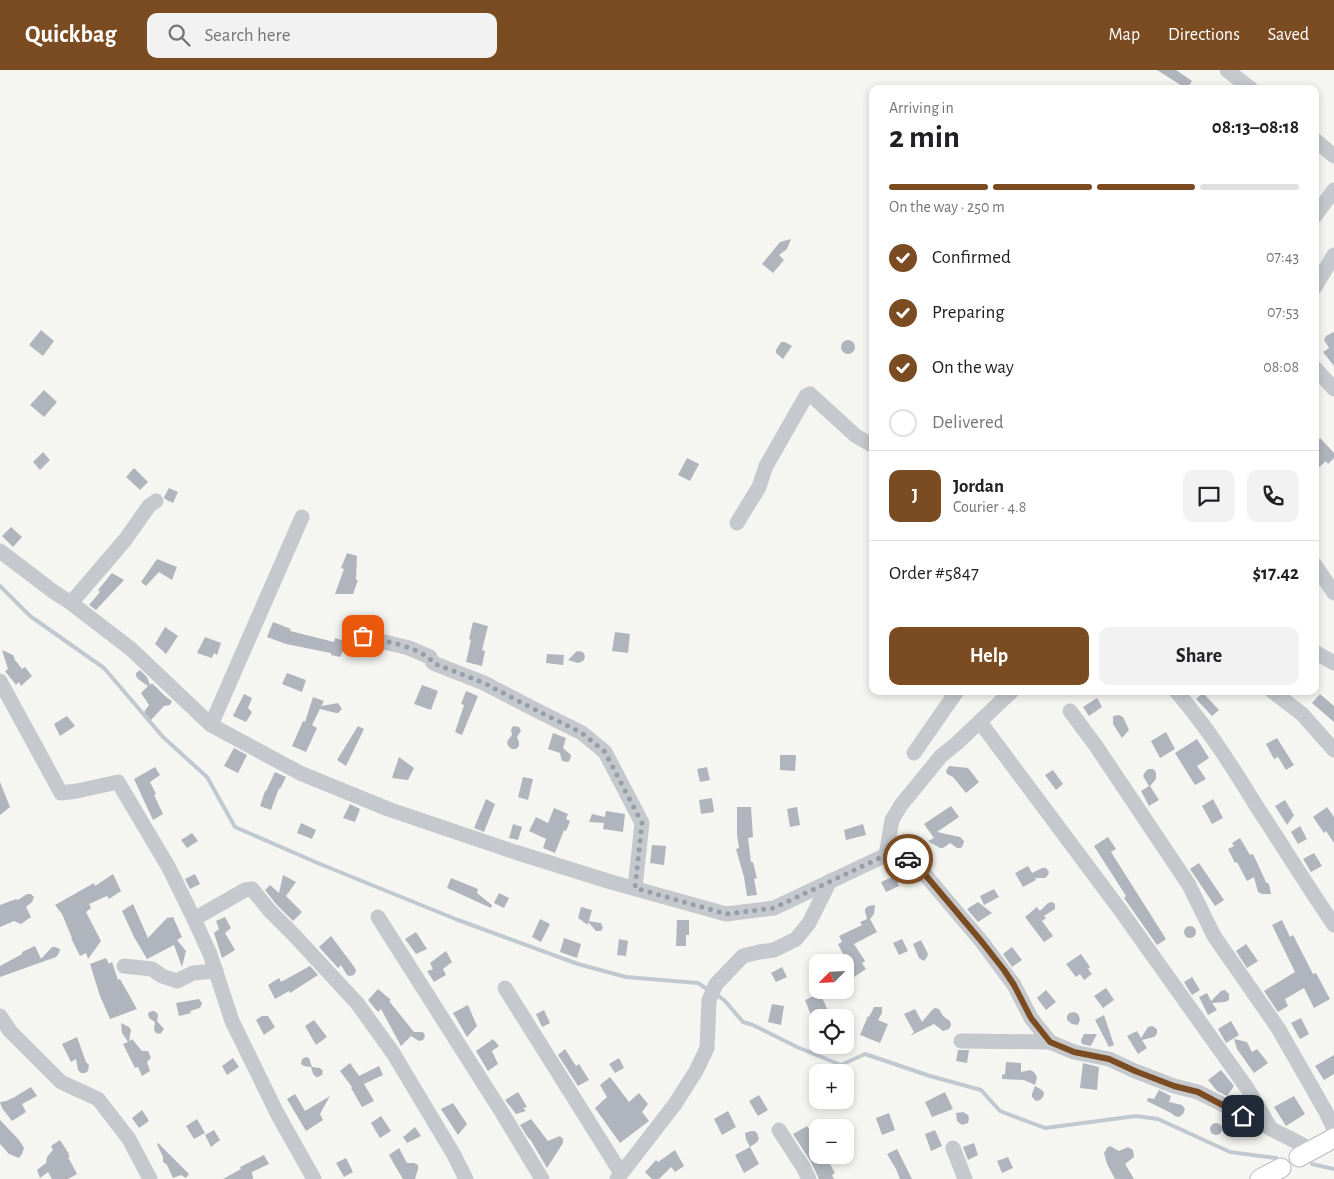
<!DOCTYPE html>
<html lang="en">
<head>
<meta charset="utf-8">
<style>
	body { margin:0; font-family:"Alegreya Sans",sans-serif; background:#f2f2f2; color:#202124; height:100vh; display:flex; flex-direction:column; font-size:19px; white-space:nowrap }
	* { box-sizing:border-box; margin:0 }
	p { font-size:16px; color:#757577 }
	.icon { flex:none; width:28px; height:28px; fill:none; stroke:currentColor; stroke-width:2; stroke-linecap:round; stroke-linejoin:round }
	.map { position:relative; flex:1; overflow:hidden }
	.drawer { position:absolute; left:869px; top:15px; width:450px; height:610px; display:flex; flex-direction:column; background:#fff; border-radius:10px; box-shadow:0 2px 8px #0003 }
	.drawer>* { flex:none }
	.needle { width:32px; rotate:246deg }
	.controls { position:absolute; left:809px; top:884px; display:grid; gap:10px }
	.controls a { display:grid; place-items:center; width:45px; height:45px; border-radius:10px; background:#fff; box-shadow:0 2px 8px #0003; font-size:25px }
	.pin { position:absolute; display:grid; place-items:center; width:42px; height:42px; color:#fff; margin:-21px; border-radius:10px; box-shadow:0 2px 8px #0006 }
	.courier { position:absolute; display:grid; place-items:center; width:50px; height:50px; margin:-25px; border:4px solid #7b4b21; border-radius:50%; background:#fff; color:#222; box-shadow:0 1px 6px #0007 }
	.headline em { font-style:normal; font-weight:600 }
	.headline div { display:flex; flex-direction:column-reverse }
	.headline { display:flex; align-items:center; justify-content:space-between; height:85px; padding:0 20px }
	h1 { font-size:32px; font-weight:600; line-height:38px }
	.bar { display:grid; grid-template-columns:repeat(4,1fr); gap:8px 5px; align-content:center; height:60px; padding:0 20px }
	.bar i { height:6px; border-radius:4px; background:#e0e0e0 }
	.bar .selected { background:#7b4b21 }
	.bar p { grid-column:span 4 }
	.line { display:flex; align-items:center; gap:12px; padding:0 20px; border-top:1px solid #e0e0e0 }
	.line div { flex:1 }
	.round { display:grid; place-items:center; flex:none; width:52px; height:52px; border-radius:10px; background:#f2f2f2 }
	ol { padding:0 20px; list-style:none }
	li { display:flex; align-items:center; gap:15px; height:55px }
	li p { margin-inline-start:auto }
	li .icon { padding:5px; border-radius:50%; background:#7b4b21; color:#fff; stroke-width:4 }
	li:last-child { color:#757577 }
	li i { width:28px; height:28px; border:2px solid #e0e0e0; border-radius:50% }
	.button { display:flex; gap:10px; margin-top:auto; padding:10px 20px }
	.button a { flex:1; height:58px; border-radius:10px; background:#7b4b21; color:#fff; font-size:20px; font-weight:600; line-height:58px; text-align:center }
	.button a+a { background:#f2f2f2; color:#202124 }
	header { display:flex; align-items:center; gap:30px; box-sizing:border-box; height:70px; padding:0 25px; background:#7b4b21; color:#fff }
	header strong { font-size:24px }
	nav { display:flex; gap:28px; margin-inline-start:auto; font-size:18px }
	.search { width:350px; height:45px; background:#f2f2f2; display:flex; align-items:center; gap:12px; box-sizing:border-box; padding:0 18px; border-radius:10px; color:#757577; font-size:19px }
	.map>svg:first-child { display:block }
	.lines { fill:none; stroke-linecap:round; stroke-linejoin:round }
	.stream { stroke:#c1c9d0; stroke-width:4 }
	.building { fill:#b0b4bc }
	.major-casing { stroke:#b8babf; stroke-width:21 }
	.minor { stroke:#c5c8cc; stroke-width:15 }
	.major { stroke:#fff; stroke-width:19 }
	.done { stroke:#969eaa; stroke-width:5; stroke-dasharray:0 9 }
	.route { stroke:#7b4b21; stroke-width:6 }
</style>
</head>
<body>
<header>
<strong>Quickbag</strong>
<div class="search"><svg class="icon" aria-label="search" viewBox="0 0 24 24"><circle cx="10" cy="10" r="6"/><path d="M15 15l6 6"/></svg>Search here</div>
<nav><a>Map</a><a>Directions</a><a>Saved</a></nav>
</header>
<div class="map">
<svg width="1334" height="1109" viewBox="0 0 1334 1109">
	<rect width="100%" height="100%" fill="#f5f6f2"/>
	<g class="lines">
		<g class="stream">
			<path d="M0,516L30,546L104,598L163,667L207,707L235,757L320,794L458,850L578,894L626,907L698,913L710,921"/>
			<path d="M716,924L725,931L743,952L753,955L797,977L841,995L865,984L930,1006L981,1020L1000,1041L1045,1058L1136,1046L1158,1049L1230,1082L1276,1088"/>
			<path d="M1312,1094L1334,1099"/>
		</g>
	</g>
	<g class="building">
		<path d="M1157,0H1176L1192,11L1187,19Z"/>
		<path d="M791,169L787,179L779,185L784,190L773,203L762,194L780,172Z"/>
		<path d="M41,260L54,271L43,286L29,275Z"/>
		<path d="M1334,262V296L1323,282L1329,278L1324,270L1326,266Z"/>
		<circle cx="848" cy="277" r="7"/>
		<path d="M781,272H785L792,276L783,289L776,283V280Z"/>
		<path d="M44,320L57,332L44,347L30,335Z"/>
		<path d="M1320,368L1334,383V388L1328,394L1326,391L1315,401V373Z"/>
		<path d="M43,382L50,390L40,400L33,392Z"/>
		<path d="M687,388L699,394L690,411L678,405Z"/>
		<path d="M134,398L148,412L140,420L126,407Z"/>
		<path d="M169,418L178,422L173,433L165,429L164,427Z"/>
		<path d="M11,457L22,467L13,477L2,466Z"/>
		<path d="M347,483L357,486L356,510H358L353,524H335L344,499L341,498Z"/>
		<path d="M157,489L177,497L172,510L159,502L146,516L141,512Z"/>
		<path d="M112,503L124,510L96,540L89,535L100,522L98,520Z"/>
		<path d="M273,552L291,559L290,561L334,572L335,568L348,572L340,587L331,585V583L286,574L267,567Z"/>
		<path d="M473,552L488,556L482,580L485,581L482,596L466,592L471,570L469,569Z"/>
		<path d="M165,557L178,566L166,584L155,574Z"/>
		<path d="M615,562L630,564L628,583L612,581Z"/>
		<path d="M205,567L221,573L217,585L214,583L212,588L197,583Z"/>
		<path d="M2,580L13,585L15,590L22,599L25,597L32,606L21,616L19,612L16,615L5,601L8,599Z"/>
		<path d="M577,581L583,582L585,586L584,590L581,592L578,593L568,590Z"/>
		<path d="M547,584L564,585L563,595L546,593Z"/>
		<path d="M140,600L147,607L150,615L152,613L165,626L172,631L170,635L164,636L151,650L144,642L149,635L141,623L148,616L138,609L136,606V603Z"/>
		<path d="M287,603L306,610L302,622L282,614Z"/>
		<path d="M422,615L438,621L431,640L414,634Z"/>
		<path d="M466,621L478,626L462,665L455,662L464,635L461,634Z"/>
		<path d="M1203,623L1219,640L1212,646L1196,629Z"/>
		<path d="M244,624L252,628L248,638L252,642L246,652L233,646Z"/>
		<path d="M1320,624L1334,636V652L1312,633Z"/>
		<path d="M313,627L324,631L321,636L338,633L342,639L338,643H336L320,639L312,655L317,658L306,682L292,676L303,651L305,652Z"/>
		<path d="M1097,628L1102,637L1089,646L1083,637Z"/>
		<path d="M67,646L75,656L60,666L54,654Z"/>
		<path d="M1113,646L1119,645L1123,647L1129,660L1122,668L1113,654Z"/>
		<path d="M358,656L364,659L346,696L337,690Z"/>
		<path d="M513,656L519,657L521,661L517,667L519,672V676L516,679H512L509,677L507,673L508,670L512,665L511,660Z"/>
		<path d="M1166,662L1175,679L1160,688L1151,671Z"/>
		<path d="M553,663L566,668L563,678L571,685L570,690L568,692L562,691L561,688L560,683L548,679Z"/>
		<path d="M1277,668L1294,695L1286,700L1278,687L1274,689L1266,674Z"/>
		<path d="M1197,669L1209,688L1197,696L1206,709L1195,715L1175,683Z"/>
		<path d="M234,678L247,685L238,703L224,696Z"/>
		<path d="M780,685H796L795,701L780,700Z"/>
		<path d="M399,687L414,698L408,710L392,708Z"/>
		<path d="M949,696L968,698L979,712L966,723L953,707L947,704L946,701Z"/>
		<path d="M155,697L160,705L150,712L156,724L154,725L163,744L153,750L134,709Z"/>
		<path d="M707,697L710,710L700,712L697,699Z"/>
		<path d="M1148,699H1153L1156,702V709L1150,716L1159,730L1149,736L1141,721L1149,716L1143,706L1145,702Z"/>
		<path d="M1053,700L1063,714L1056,720L1045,705Z"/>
		<path d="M275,702L286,707L280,719L279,718L271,740L260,736L265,721H266Z"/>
		<path d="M523,707L533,709L528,730L518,727Z"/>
		<path d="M0,712L10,737L0,745Z"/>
		<path d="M712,728L714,742L701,744L699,730Z"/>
		<path d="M486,729L495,734L484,762L474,758Z"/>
		<path d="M1213,729L1223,748L1212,754L1202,736Z"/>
		<path d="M1285,730L1294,745L1287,755L1275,736Z"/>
		<path d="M350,734L360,739L355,752L343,748Z"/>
		<path d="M951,736L959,747L937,762L960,767L964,771L963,775L961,778H957L950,773L943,778H940L928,771L934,768L924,754Z"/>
		<path d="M737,737H751L753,767L748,768L751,792H753L757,808L754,809L757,825L747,826L744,807L736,779L739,778L737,765Z"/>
		<path d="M797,737L800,755L790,757L787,739Z"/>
		<path d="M1327,737L1334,747V773L1326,761L1324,763L1313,747Z"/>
		<path d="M554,738L568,744L566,749L570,751L566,761L564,760L555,783L543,778L546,769L529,761L536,747L548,753Z"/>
		<path d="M606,741L625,744L623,762L603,759L604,753L589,752L592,744L605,747Z"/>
		<path d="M301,753L316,760L312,769L297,763Z"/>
		<path d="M513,754L522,757L518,770L509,768Z"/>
		<path d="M863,754L866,765L846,770L844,760Z"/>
		<path d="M1300,756L1307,769L1298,774L1291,762Z"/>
		<path d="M192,763L198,771L187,778L181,770Z"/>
		<path d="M1108,767L1116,779L1111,782L1166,869L1157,875L1124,828L1126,826L1094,776Z"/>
		<path d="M1240,768L1250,785L1253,784L1266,812L1269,814L1271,824H1262L1258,822L1254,807L1247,811L1237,792L1235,793L1228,779L1234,776L1232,773Z"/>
		<path d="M652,775L666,776L664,795L650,793Z"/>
		<path d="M1314,783L1322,796L1311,802L1303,789Z"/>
		<path d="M1199,793L1224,830L1215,836L1190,799Z"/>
		<path d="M1028,796L1032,803L1042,798H1046L1049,802L1048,805L1045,808H1035L1036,810L1023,817L1015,803Z"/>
		<path d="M113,804L121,821L109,829L107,826L89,834L91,838L86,842L101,871L88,889L86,883L80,886L71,868H72L62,844L55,835L94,813L95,816Z"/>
		<path d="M195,804L200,814L190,819L185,809Z"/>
		<path d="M283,805L296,812L286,826L302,842L293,851L277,835L265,820L270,815L279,823Z"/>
		<path d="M895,806L899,816L886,822L881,812Z"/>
		<path d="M451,808L478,819L477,823L492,835L491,838L447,818Z"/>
		<path d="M994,819L999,827L984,835L980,826Z"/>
		<path d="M499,823L509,828L504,838L494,833Z"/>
		<path d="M27,824H31L34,827L32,832L26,837L31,847L21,854L14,851L0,857V835L16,829L18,830Z"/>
		<path d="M978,832L992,843L978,852L967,839Z"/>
		<path d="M1052,832L1055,834V839L1044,846L1046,848L1042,851L1053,866L1044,872L1025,847L1037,837L1040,841L1048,833Z"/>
		<path d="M133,834L148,868L167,848L173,847L182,867L177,870L186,881L182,897L174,875L147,889L134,867L122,841Z"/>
		<path d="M875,835L874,844L870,849L877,862L854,874L865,891L862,893L866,899L854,907L847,895L848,894L838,874L842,872L839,866L862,855L860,852L867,849L865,842V839L868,836Z"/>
		<path d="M581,837L592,840L589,851L601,853L603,858L601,861H596L588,852V855L578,848Z"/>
		<path d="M225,847L231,858L225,863L235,880L222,888L214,863L219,859L216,851Z"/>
		<path d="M540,849L550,854L541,872L532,867Z"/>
		<path d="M677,850H689V865H686V876H676Z"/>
		<path d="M1282,850L1290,867L1293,865L1313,904L1316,903L1330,929L1314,938L1304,918L1285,929L1288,936L1278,942L1264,921L1295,902L1272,855Z"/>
		<circle cx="1190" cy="862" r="6"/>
		<path d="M416,862L427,879L416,884L405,869Z"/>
		<path d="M331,866L355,898L356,901L354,905L350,906L347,905L341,895L338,898L319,877Z"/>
		<path d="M564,868L581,874L577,888L560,882Z"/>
		<path d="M619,869L628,871L626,886L617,885Z"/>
		<path d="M902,869L908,881L899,885L893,873Z"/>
		<path d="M921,870L928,884L927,887L924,891L919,888L913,874Z"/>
		<path d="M1246,874L1258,891L1247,898L1236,881Z"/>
		<path d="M35,876L41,889L52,877H55L60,879L59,883L56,887L0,907V896L22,884V882Z"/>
		<path d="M1012,877L1022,890L1012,897L1003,884Z"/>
		<path d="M446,881L452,892L443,899L446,905L434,912L427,901L433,899L430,893Z"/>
		<path d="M1081,884L1090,897L1088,899L1092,904L1084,910L1080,904L1076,907L1066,894Z"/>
		<path d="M106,888L109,894L112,892L118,910L120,909L137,939L110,949L100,926L90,894Z"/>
		<path d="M310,896L318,905L290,923L289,921L275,929L268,915L279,908L281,912Z"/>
		<path d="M782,897L787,907L776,912L771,903Z"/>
		<path d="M1192,907L1200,920L1192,925L1184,912Z"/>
		<path d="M1106,918L1114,930L1103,938L1094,926Z"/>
		<path d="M378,919L391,930L389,931L414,962H422L424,963L425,966L423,970L419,971L411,966L401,976L381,939L378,942L368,930Z"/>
		<path d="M1046,920L1056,932L1046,940L1037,928Z"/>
		<path d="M1225,920L1229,924V930L1225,932L1212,933L1217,940L1208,945L1199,927L1207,923L1211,931L1221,921Z"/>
		<path d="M820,923L829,943L821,948H812L805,930Z"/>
		<path d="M199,929L202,933L200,938L190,941L191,943L179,946L176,933Z"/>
		<path d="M772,934L784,936L781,955L768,952Z"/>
		<path d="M468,935L477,956L467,967L453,943Z"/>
		<path d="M874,937H882V943L878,950L888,954L880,973L860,965L868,946L869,947Z"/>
		<path d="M935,938L939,939L943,946L950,951L951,955L949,959L943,961L934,954L910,966L914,962L904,944L915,939L922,952L932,940Z"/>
		<path d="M544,940L550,953L542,957L536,944Z"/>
		<path d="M152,941H154L157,943L158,945L157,951L164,959L162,962L160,964L156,963L154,960L155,952L149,948L148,943Z"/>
		<path d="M1074,942L1078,944L1080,949L1078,955L1072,954L1067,950V946L1069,943Z"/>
		<path d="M1104,945L1114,975L1109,977L1095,950Z"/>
		<path d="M262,946H268L275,957L264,965L256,950Z"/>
		<path d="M1301,948L1309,964L1300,969L1291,953Z"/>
		<path d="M314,950L327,967L316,975L305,956Z"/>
		<path d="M1231,951L1239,965L1226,973L1218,959Z"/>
		<path d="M121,953L129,957L131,960L129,971L132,969L142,981H148L151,988L147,992L150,1001L142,1006L138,997L135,998L123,974L128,972L122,963Z"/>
		<path d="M1152,956L1157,959V964L1154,967L1142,970L1147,978L1138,984L1127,966L1137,961L1141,968L1148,957Z"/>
		<path d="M1084,964H1097L1092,974L1090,976L1082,974L1081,970Z"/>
		<path d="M77,967L86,992L89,995L88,1001L85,1003H81L78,1000L76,989L71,992L62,974Z"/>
		<path d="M493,969L499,976L492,981L498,994L488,1001L476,981Z"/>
		<path d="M1234,969L1247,972L1252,982L1257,979L1268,993L1254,1003L1237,979Z"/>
		<path d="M565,979L576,996L579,994L589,1010L578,1016L558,985Z"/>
		<path d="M958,980H969L967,993L956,991Z"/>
		<path d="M1334,985V1004L1324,1010L1315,996Z"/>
		<path d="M306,987L309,988L312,997L320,998L323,1001L322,1005L318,1007H316L313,1004L311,997L304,996L301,994L302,989Z"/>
		<path d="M233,988L239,997L227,1005L222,996Z"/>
		<path d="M619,988L624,998L615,1003L609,994Z"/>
		<path d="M1006,992L1021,993V1002L1030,1000L1034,1002L1037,1007L1035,1015L1024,1010L1002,1009V1005L1005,1004Z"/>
		<path d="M350,993L359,1006L379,996L383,1005L364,1014L374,1031L362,1037L351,1018L352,1017L340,1001Z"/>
		<path d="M1083,993L1099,997L1097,1020L1080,1018Z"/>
		<path d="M1221,1000L1234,1016L1227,1026L1217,1021L1208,1010Z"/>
		<path d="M610,1007L629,1032L639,1023L648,1034L642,1042L649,1051L620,1073L595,1038L607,1027L600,1015Z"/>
		<path d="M1035,1016L1042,1020L1044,1023L1043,1027L1040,1030L1036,1031L1032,1027V1024Z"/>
		<path d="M31,1017L37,1026L22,1034L26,1042L12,1051L2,1038L0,1032L6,1031L13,1028Z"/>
		<path d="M1159,1020L1171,1026L1169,1032L1182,1035L1185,1039L1183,1044L1179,1047L1175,1046L1171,1043L1147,1031L1148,1028L1154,1029Z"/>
		<path d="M518,1022L527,1037L523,1038L526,1041L516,1044L505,1030Z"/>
		<path d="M945,1022L953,1039L932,1047L925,1032Z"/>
		<path d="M295,1024L305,1041L330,1026L320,1044L323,1050L306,1061L287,1029Z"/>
		<path d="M759,1025L768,1040L758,1046L749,1031Z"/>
		<path d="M1294,1026L1305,1044L1286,1056L1274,1037Z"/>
		<path d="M453,1033L467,1054L458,1065L441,1039Z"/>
		<path d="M142,1040L149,1051L139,1058L132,1048Z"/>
		<path d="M728,1041L736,1057L722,1065L714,1049Z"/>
		<path d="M963,1042L968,1045L969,1049L968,1053L962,1055L957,1051L956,1043Z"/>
		<path d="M889,1043L895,1060L882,1065L876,1048Z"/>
		<path d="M381,1046L391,1061L380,1068L371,1053Z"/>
		<path d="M197,1049L205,1063L194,1069L186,1056Z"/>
		<path d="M531,1049L548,1071L560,1066L563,1069V1073L547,1098L530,1069H529L520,1055Z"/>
		<path d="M0,1050L19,1070L24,1078L22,1084L19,1088L9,1084L0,1074Z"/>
		<circle cx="1216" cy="1059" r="6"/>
		<path d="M807,1056L818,1073V1091L826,1087L835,1103L832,1105L834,1109H819L811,1092L793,1064Z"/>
		<path d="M415,1057L421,1066L407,1073L403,1067Z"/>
		<path d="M214,1060L220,1070L211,1077L205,1065Z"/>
		<path d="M935,1060L942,1076L931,1081L925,1064Z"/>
		<path d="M751,1061H754L757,1063L759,1069L757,1072L750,1077L746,1069L745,1063Z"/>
		<path d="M60,1070L69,1084H68L70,1087H68L77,1104L68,1109H52L48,1102L40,1108L37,1100L46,1093L47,1087L53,1080L51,1076Z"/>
		<path d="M158,1073L189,1104L186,1108L181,1105L173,1108L167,1095L163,1092V1087L157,1074Z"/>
		<path d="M974,1073L978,1085L968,1090L963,1077Z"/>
		<path d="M1110,1076L1119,1081L1128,1077L1133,1080L1134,1087L1125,1094L1134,1109H1115L1107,1094L1104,1083L1107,1078Z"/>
		<path d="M750,1077L759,1094L744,1103L735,1085Z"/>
		<path d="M399,1078L407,1093H414L418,1095V1099L415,1109H403L394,1094L389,1085Z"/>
		<path d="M897,1079L912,1109H900L896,1099L887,1084Z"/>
		<path d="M675,1080L684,1096L675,1102L671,1097L659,1109H652L645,1102L656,1090L658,1092Z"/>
		<path d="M264,1085L269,1094L252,1102L253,1109H223L241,1099L240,1097Z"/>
		<path d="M1008,1087L1013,1098L1002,1103L997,1091Z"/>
		<path d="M346,1088L353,1102L344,1107L336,1093Z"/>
	</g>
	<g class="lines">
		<defs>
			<g id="major">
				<path d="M1299,1087L1334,1068"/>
				<path d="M1260,1109L1281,1098"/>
			</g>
		</defs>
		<use href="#major" class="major-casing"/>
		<g class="minor">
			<path d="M1227,0L1251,19"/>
			<path d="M1315,70L1334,86"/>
			<path d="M1315,146L1334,120"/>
			<path d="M1315,217L1334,185"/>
			<path d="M1315,298L1334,319"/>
			<path d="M737,453L759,417L766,396L806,326L810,324L856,366L872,375"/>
			<path d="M0,481L54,522L71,533L131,579L211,655L300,703L388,739L515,782L611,812L726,844L774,838L886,785H904L922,801L982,872L1014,915L1031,948L1050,972L1074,982L1109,989L1135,1001L1174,1016L1198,1022L1299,1073L1311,1080"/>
			<path d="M1315,495L1334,523"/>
			<path d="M71,533L125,470L149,436L156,431"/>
			<path d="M352,564L409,578L430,587L433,593L484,613L532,638L582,663L605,682L642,753L635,818"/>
			<path d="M1315,582L1334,593"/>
			<path d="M0,611L61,723L77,721L118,712L169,798L194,849L210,884L232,951L278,1045L314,1109"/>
			<path d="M1176,621C1207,657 1232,696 1257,737C1283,776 1307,816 1334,855"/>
			<path d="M1272,621L1302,644L1334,680"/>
			<path d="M1070,641L1096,676L1189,815L1214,866L1278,958L1326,1042L1334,1059"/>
			<path d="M980,652L1121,841L1247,1018L1271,1059"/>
			<path d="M211,655L302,447"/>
			<path d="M914,683L957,621"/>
			<path d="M886,785L892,750L901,735L941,686L956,674L1012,621"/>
			<path d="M378,847L501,1041L542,1109"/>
			<path d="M194,849L245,820L252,819L270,841L293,864L357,933L393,983L454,1085L466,1109"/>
			<path d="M124,896L152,899L162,906L177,911L193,903L216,901"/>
			<path d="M505,918L621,1103"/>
			<path d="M0,946L10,961L61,1012L98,1029L129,1069L150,1109"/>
			<path d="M961,971L1050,972"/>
			<path d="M779,1060L803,1097L809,1109"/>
			<path d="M953,1078L965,1109"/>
			<path d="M617,1109L675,1034L696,1001L707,978L709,930L716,914L743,886L759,882L774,880L796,869L809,853L830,811"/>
		</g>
		<use href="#major" class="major"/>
	</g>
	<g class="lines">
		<path class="done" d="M363,566C380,570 425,578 433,593L484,613L532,638L582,663L605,682L642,753L635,818L726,844L774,838L886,785H904L908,789"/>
		<path class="route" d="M908,789L922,801L982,872L1004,900L1014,915L1031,948L1050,972L1074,982L1109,989L1135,1001L1174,1016L1198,1022L1243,1046"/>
	</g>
</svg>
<div class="controls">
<a><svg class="needle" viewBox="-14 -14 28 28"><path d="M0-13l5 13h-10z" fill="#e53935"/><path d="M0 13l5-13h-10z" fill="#757577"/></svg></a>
<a><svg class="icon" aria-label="locate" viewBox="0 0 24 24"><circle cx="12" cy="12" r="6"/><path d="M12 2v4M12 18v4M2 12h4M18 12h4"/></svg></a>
<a>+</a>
<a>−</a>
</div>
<div class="pin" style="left:363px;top:566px;background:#ea580c"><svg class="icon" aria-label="bag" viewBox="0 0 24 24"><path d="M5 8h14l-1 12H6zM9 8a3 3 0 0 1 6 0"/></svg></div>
<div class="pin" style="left:1243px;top:1046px;background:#1f2937"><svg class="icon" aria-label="home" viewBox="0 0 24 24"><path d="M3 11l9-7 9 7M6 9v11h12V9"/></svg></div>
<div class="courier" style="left:908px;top:789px"><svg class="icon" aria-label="car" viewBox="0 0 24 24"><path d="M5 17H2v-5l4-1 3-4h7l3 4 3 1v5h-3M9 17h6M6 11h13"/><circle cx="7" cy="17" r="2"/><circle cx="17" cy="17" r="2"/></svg></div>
<section class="drawer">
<div class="headline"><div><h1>2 min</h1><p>Arriving in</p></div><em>08:13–08:18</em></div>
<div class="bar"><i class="selected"></i><i class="selected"></i><i class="selected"></i><i></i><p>On the way · 250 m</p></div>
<ol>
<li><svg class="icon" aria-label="check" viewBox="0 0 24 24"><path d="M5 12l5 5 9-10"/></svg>Confirmed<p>07:43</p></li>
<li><svg class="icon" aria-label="check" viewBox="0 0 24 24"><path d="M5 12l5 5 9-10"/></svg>Preparing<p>07:53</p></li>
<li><svg class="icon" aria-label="check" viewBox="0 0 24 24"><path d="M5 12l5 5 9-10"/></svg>On the way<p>08:08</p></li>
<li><i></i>Delivered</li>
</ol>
<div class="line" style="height:90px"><b class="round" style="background:#7b4b21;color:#fff">J</b><div><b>Jordan</b><p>Courier · 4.8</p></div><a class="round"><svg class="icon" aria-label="chat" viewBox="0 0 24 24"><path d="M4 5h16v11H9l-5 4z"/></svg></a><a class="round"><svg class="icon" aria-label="phone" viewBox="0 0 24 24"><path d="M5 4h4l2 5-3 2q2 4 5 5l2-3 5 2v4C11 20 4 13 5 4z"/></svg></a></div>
<div class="line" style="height:65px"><div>Order #5847</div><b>$17.42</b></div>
<div class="button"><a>Help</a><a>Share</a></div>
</section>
</div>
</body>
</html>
